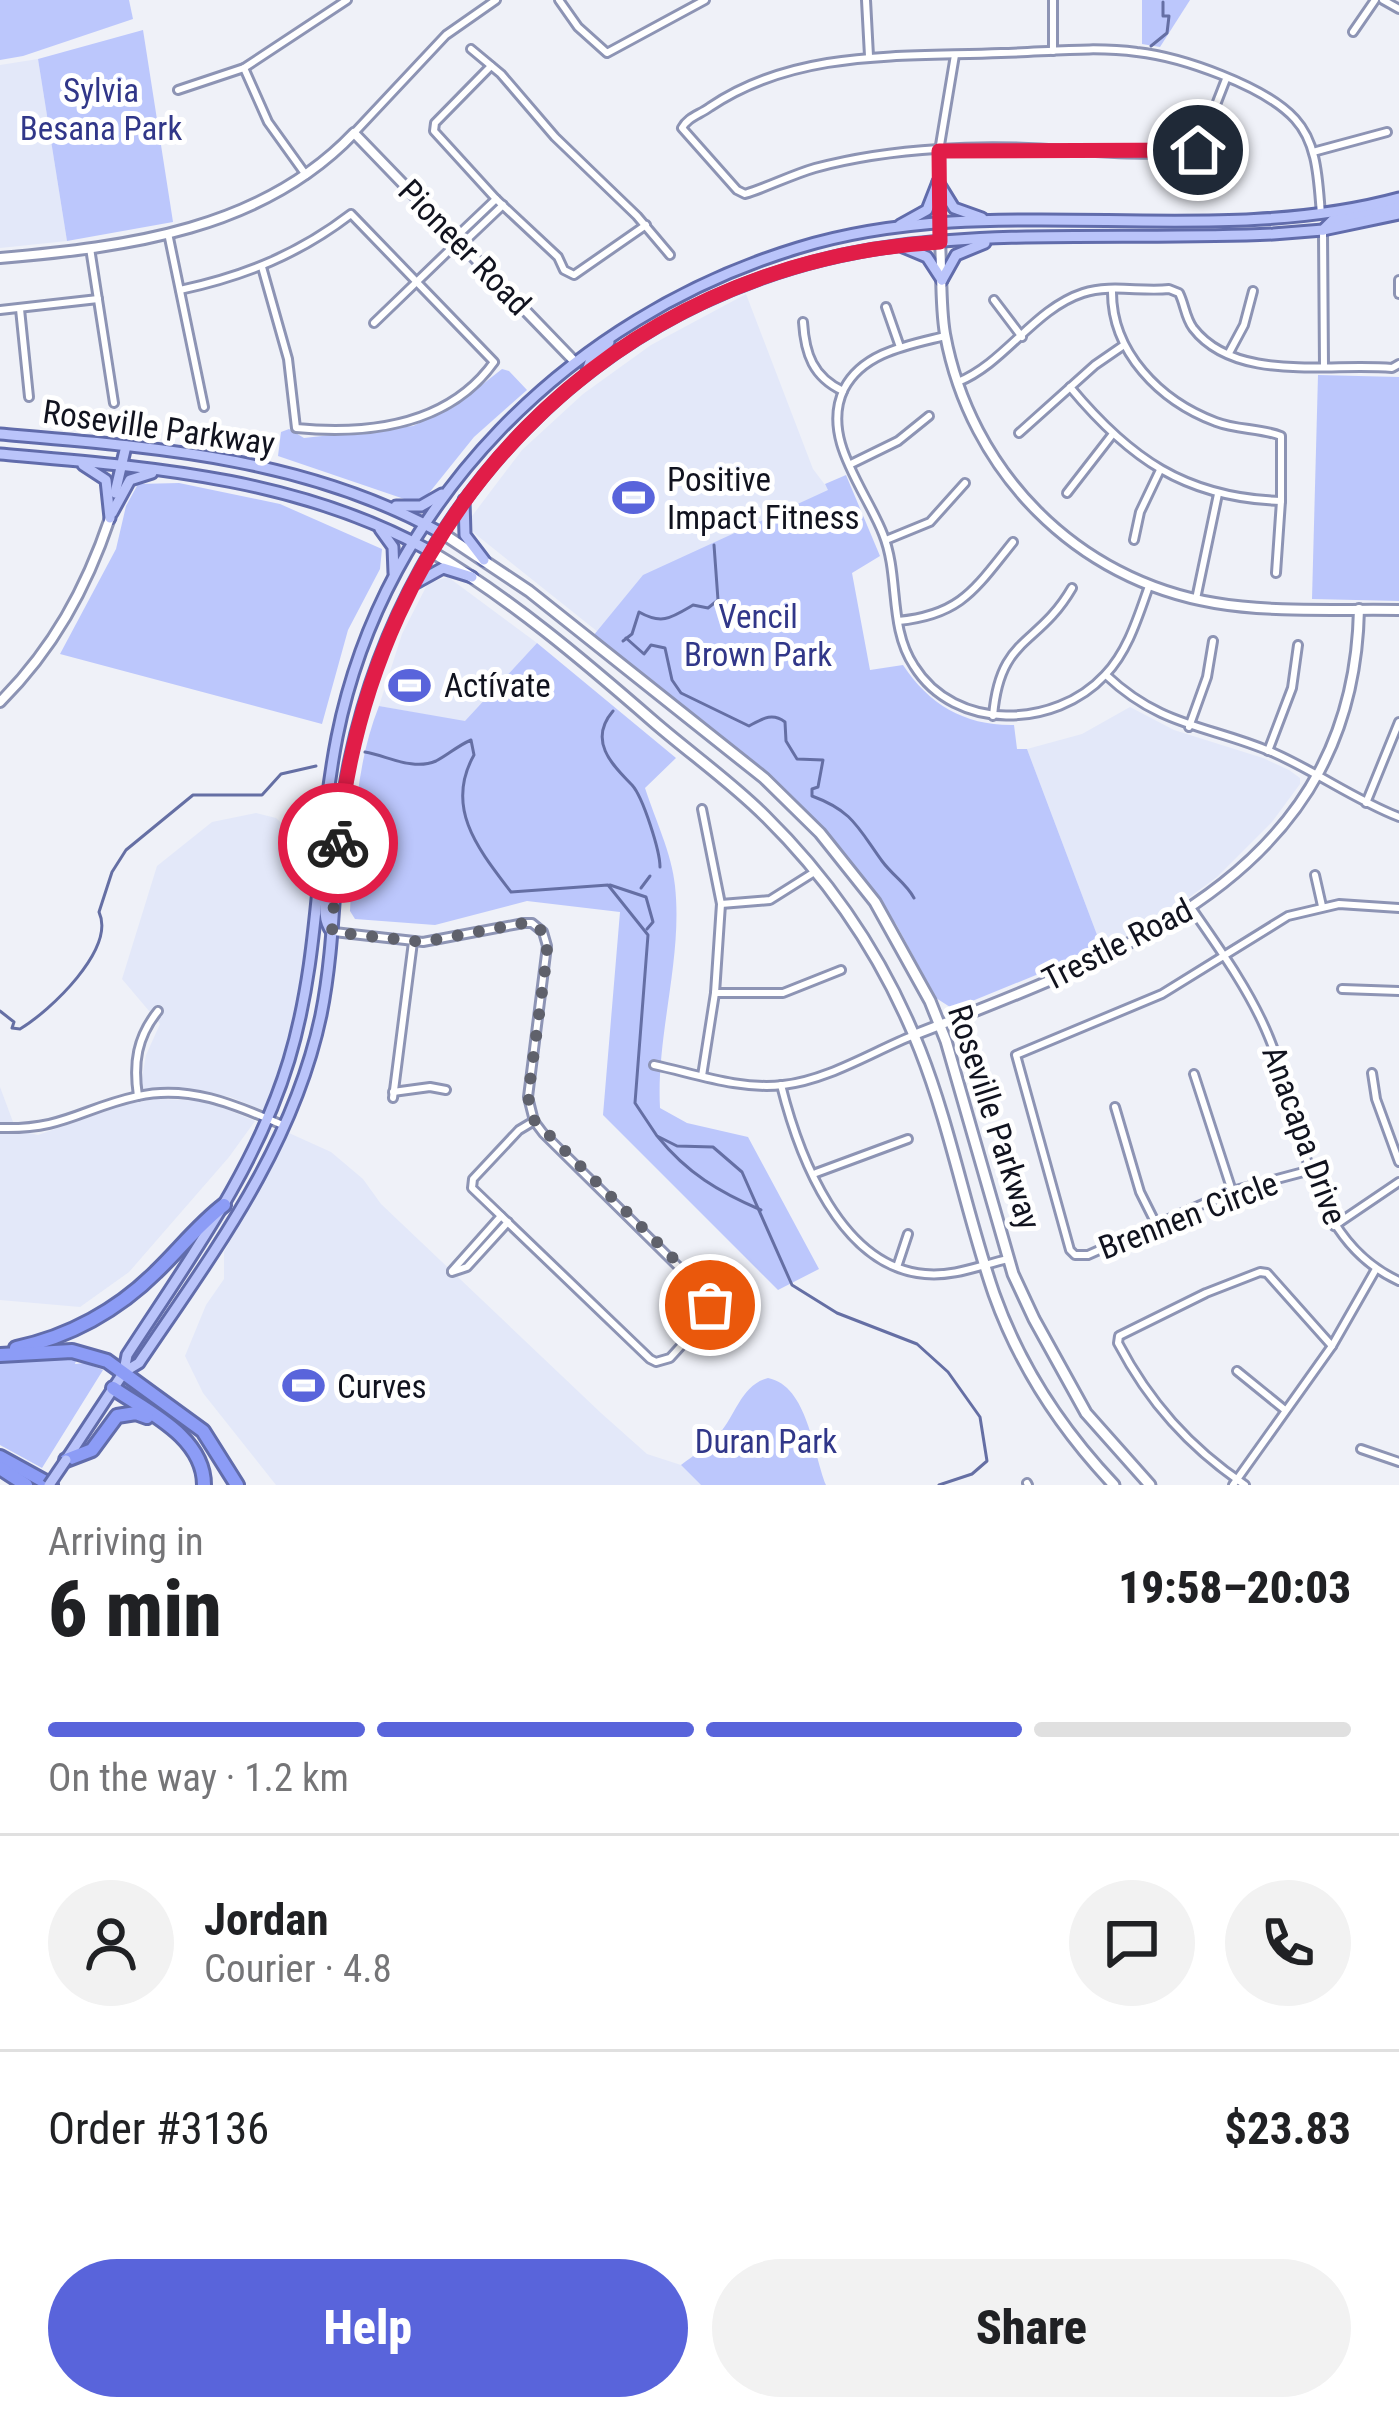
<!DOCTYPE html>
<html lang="en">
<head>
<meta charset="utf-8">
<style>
	body { margin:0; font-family:"Roboto Condensed",sans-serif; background:#f2f2f2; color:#202124; height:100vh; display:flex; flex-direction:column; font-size:45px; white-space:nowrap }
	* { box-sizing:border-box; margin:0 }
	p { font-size:39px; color:#757577 }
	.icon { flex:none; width:66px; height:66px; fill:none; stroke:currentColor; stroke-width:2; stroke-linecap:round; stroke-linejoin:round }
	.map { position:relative; height:1485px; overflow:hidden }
	.drawer { display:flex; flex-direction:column; background:#fff; flex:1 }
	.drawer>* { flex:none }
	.pin { position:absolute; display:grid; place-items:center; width:102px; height:102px; color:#fff; margin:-51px; border:6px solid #fff; border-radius:50%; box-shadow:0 3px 12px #0007 }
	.courier { position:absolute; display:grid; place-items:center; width:120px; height:120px; margin:-60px; border:9px solid #e11d48; border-radius:50%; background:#fff; color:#222; box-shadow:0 3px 15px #0007 }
	.summary em { font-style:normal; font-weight:800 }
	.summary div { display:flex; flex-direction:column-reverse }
	.summary { display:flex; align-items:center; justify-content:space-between; height:204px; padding:0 48px }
	h1 { font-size:78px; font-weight:800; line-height:90px }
	.bar { display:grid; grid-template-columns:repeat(4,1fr); gap:18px 12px; align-content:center; height:144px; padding:0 48px }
	.bar i { height:15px; border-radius:9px; background:#e0e0e0 }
	.bar .current { background:#5964db }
	.bar p { grid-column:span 4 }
	.line { display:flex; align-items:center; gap:30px; padding:0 48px; border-top:3px solid #e0e0e0 }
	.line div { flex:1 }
	.round { display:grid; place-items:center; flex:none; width:126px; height:126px; border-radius:63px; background:#f2f2f2 }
	.action { display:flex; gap:24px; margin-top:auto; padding:24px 48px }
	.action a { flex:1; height:138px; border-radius:72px; background:#5964db; color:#fff; font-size:48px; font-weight:800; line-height:138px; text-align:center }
	.action a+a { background:#f2f2f2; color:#202124 }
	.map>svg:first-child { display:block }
	.built { fill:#e3e8f9 }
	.green { fill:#bcc7fc }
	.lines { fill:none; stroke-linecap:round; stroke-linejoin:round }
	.stream { stroke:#656fa4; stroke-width:3 }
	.minor-casing { stroke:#8d94b4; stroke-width:12 }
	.tertiary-casing { stroke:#8d94b4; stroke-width:14 }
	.secondary-casing { stroke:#8d94b4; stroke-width:15 }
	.primary-casing { stroke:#616cab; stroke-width:15 }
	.motorway-casing { stroke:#616cab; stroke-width:18 }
	.minor { stroke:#fff; stroke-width:6 }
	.tertiary { stroke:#fff; stroke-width:8 }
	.secondary { stroke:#fff; stroke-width:9 }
	.primary { stroke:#bac4fa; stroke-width:9 }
	.motorway { stroke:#8c9cf6; stroke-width:12 }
	.primary-bridge-casing { stroke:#616cab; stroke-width:15; stroke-linecap:butt }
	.primary-bridge { stroke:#bac4fa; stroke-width:9 }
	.done { stroke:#5f616b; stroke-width:12; stroke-dasharray:0 21.6 }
	.route { stroke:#e11d48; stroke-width:15 }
	.labels { text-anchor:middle; stroke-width:10; stroke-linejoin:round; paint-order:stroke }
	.park-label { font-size:33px; fill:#313789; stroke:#fff }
	.street-label { font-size:33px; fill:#11131f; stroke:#fff }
	.poi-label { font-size:33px; fill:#11131f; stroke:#fff; text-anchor:start }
</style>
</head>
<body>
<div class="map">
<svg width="1399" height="1485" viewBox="0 0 1399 1485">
	<rect width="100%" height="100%" fill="#eff1f8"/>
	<g class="built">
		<path d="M38,59L67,241L0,248V65Z"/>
		<path d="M746,294L813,469L829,490L598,632L469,529V520L522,450L583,394L651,345Z"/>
		<path d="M448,577L537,643L465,722L379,706L402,634L428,583Z"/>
		<path d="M1130,707L1174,730L1263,758L1289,770L1300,778V784L1272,822L1217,877L1161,918L1102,948L1027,749L1082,734Z"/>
		<path d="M256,813L276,818L297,838H317L314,902L302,987L284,1056L263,1110L230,1097L177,1089L140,1090L146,1055L160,1024L122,979L157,866L212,822Z"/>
		<path d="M0,1087L16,1130L38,1135L126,1104L156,1099L207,1101L255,1121L229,1157L129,1272L80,1307L0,1300Z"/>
		<path d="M289,1133L331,1152L363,1179L381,1204L601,1413L647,1454L681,1465L701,1485H276L203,1393L185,1356L206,1305L224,1279V1252Z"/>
	</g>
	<g class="green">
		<path d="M0,0H129L133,19L23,56L0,60Z"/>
		<path d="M1142,0H1190L1160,47L1142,44Z"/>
		<path d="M143,30L173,222L67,241L38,59Z"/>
		<path d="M502,369L509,371L527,390L474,437L425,498L416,503L278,456L281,432L289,429L304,438L413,426L455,406Z"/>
		<path d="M1318,375L1399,377V601L1312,599Z"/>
		<path d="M846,475L880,556L852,573L870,670L903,665C929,705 966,726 1014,725L1017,749H1027L1102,948L960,1006L950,1007L936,998L896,924L827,838L744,758L593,636L643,575L828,490L825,484Z"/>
		<path d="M179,483L280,504L382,549L380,569L348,630L322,724L60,654L116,549L126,506L138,484Z"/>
		<path d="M537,643L676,758L645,788C655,819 672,854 675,886C683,959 656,1034 660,1108L687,1123L748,1137L819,1269L778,1290L603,1115L620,912L527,901L435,925L355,919L350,911C354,841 353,772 379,706L465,721Z"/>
		<path d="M31,1357H77L75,1364L85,1363L103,1370L42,1468L0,1445V1362Z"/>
		<path d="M768,1378C808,1386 813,1453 826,1485H701L681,1465C694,1455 708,1446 719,1434C736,1415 741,1385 768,1378Z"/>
	</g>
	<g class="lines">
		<g class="stream">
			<path d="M1151,46L1167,33L1169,16H1163V2"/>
			<path d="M626,638L644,654L651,645L665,648L672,680L681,693L749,726C762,719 772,712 785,722L786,741L797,759L823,760L818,787L812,789V796C853,811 858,828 882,861C893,876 906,883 914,898"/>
			<path d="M623,641L632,634L639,612C662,625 671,618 693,605L708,608L718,600L714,545"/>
			<path d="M613,711C588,740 611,764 632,785C643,797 660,851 660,867"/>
			<path d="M365,752C388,756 413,771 436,761C448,755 457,746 471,740L474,755C444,808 479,850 511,892L608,885L648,935L635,1103L657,1136L677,1146L713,1147L742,1172L792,1285L837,1313L917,1344L948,1372L980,1417L987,1461L972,1474L939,1485"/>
			<path d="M610,885L646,897L653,922L647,929"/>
			<path d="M641,888L650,876"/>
			<path d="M0,1011L14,1022L12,1028L20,1029C50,1011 116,949 99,912L112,872L126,850L193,795H262L281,774L316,766"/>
			<path d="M658,1137C687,1173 719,1192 761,1210"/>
		</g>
		<defs>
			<g id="minor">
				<path d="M559,0L578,27L607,53L705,0"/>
				<path d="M866,0L869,56"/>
				<path d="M1053,0V51"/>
				<path d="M1383,0L1399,9"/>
				<path d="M1353,32L1375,0"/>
				<path d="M471,49L501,74L555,137L637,216L670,255"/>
				<path d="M491,66L435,123L434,131L496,199L558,257L564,270L574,275L646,225"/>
				<path d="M244,68L268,122L306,175"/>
				<path d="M1226,79L1210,120L1209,141C1195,161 1092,152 1065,150C984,144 893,147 815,168C791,175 768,187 745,194L737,190L682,128C688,117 699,115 710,107C796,49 901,57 1001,53C1046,52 1093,46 1137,52C1182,57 1265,86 1295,119C1318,144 1318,181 1321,214"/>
				<path d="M178,90L244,68L347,0"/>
				<path d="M354,133L446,35L496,0"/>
				<path d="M1313,152L1387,132"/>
				<path d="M940,223L939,151L955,55"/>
				<path d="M1323,232L1324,366"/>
				<path d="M168,233L204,407"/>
				<path d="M455,238L496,199"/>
				<path d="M462,244L503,205"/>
				<path d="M90,248L114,403"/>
				<path d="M1399,280V294"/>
				<path d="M180,290C245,276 299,254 351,214L494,362C449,425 369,435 296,428L288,359L262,267"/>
				<path d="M994,300L1022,337"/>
				<path d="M886,307L900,347"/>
				<path d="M20,309L29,397"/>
				<path d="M0,310L98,299"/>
				<path d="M803,322C805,354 813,377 843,391"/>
				<path d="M374,323L459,241"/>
				<path d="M945,336C909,345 863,352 844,389C820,438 866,490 883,534C900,576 888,627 914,666C955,732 1055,729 1105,675C1128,651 1138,617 1149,586"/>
				<path d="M1229,353L1244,325L1253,291"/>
				<path d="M958,382C1005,363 1034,309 1083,293C1110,284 1141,292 1169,289L1179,293C1185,305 1185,317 1193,328C1236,384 1332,362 1392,368L1399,364"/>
				<path d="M1070,387C1129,458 1185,498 1281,501V436C1261,428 1237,430 1216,422C1160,401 1111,352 1112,290"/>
				<path d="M1019,433L1095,365L1124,345"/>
				<path d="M851,464L898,441L929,416"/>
				<path d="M1067,493L1112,435"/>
				<path d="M886,540L930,522L965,483"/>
				<path d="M1134,540L1140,512L1160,470"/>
				<path d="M1276,573L1281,501"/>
				<path d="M1196,599L1218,494"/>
				<path d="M898,621C961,615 975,589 1013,542"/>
				<path d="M1106,675C1162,728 1209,725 1274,753C1317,772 1355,800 1399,817"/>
				<path d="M993,716C1000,635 1037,648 1072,588"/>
				<path d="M1189,727L1207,677L1213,641"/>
				<path d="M1268,751L1292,688L1298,645"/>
				<path d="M1366,803L1399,722"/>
				<path d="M1315,875L1322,906"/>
				<path d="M721,904L770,900L816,871"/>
				<path d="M1192,909C1218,947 1246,985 1265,1028C1304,1114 1302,1237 1399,1281"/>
				<path d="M334,932L423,942L524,923H532L543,932L547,946L528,1097L534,1121L543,1133L709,1297V1315L670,1358L656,1362L650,1359L472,1188L473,1179L519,1130L534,1121"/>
				<path d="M1342,989L1399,991"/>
				<path d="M715,993H783L841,970"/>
				<path d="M654,1065C696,1074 740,1090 783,1085C828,1080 872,1052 914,1035"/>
				<path d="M1372,1073L1376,1099L1399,1162"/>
				<path d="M1194,1074L1232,1191"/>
				<path d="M702,1076L715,993L721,904L702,809"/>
				<path d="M781,1085C799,1157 841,1267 925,1274C953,1277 981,1265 1008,1259"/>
				<path d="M393,1092L430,1087L446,1090"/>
				<path d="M138,1096C133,1063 137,1037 158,1011"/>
				<path d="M393,1098L413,942"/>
				<path d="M1115,1107L1140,1192L1156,1224"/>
				<path d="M0,1128C64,1130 82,1108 138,1096C190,1084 238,1106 285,1126"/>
				<path d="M1311,1170L1232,1191L1088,1255H1075L1070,1250L1016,1055L1162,994L1288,916L1339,904L1399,908"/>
				<path d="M816,1173L908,1139"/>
				<path d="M1334,1226L1399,1182"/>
				<path d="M897,1267L908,1234"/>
				<path d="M452,1271L501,1216"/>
				<path d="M452,1272L467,1267L508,1222"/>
				<path d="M1237,1371L1285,1410"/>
				<path d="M1361,1449L1399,1462"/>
				<path d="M1027,1483L1028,1485"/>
				<path d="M1233,1485L1332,1346L1376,1269"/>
				<path d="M1245,1485C1189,1447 1149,1402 1118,1343L1119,1336L1206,1293L1260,1272L1267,1273L1332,1346"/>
			</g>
			<g id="tertiary">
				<path d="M940,242C942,273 940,304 945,334C970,471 1076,580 1215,603C1275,613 1338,609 1399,610"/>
				<path d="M0,258C127,247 262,230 354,133L575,362"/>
				<path d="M0,702C53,649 86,589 110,518"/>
				<path d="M914,1035C1121,954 1354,875 1359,609"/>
			</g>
			<g id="secondary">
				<path d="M442,533L529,591L764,778L820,833L875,902L930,1001L946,1041L1013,1274L1034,1319L1086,1413L1150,1485"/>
				<path d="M430,551C510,598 584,661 654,722C691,754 731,782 765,816C833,883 885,961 920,1050C951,1129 966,1213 994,1294C1020,1367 1061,1429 1114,1485"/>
			</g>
			<g id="primary">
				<path d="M938,182L954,208L982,218"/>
				<path d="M900,225L927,210L938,182"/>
				<path d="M1323,230L1333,220L1399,206"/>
				<path d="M903,247L927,257L942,280"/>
				<path d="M942,280L956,255L985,243"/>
				<path d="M587,371L591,359L609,342"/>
				<path d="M0,434C152,447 305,457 441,533"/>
				<path d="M0,454C148,467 297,477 430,551"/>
				<path d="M83,465L106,480L110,518"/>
				<path d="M115,493L126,446"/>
				<path d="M464,500L465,535L484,560"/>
				<path d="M396,506H421L442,494"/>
				<path d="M112,513L130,480L152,473"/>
				<path d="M380,529L393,547L394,573"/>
				<path d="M414,584L443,568L472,577"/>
				<path d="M322,852C338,876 314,910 332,932"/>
				<path d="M124,1371L127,1355C188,1261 256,1169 289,1060C321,954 316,844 337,737C384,501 571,317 798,248C993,188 1203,251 1399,198"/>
				<path d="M66,1460L124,1372L139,1363C213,1253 293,1148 321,1015C338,931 332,843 350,759C408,487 618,282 896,246C1018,230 1150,240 1273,234L1323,230L1399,214"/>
			</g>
			<g id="motorway">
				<path d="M16,1348C69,1337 118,1310 156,1272C179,1250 198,1225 224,1205"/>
				<path d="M0,1355L72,1351L107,1361L203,1431L237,1485"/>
				<path d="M113,1388C148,1412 204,1437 204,1485"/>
				<path d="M0,1457L51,1485"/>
				<path d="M66,1460L92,1450L117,1416L136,1413L147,1417"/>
				<path d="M0,1468L26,1485"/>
			</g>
		</defs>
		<use href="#minor" class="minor-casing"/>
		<use href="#tertiary" class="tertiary-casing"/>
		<use href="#secondary" class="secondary-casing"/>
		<use href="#primary" class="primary-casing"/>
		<use href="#motorway" class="motorway-casing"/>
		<use href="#minor" class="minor"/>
		<use href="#tertiary" class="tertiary"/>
		<use href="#secondary" class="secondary"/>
		<use href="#primary" class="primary"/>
		<use href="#motorway" class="motorway"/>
		<defs>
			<path id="primary-bridge" d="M49,1485L66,1460"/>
		</defs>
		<use href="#primary-bridge" class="primary-bridge-casing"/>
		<use href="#primary-bridge" class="primary-bridge"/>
	</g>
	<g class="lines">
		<path class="done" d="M338,843L332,932L423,942L524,923H532C548,933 548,944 546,962L528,1097L534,1120L690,1275L710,1305"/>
		<path class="route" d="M338,843C369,518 608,262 940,242L939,151L1198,150"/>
	</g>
	<defs>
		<symbol id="stadium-bare" viewBox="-9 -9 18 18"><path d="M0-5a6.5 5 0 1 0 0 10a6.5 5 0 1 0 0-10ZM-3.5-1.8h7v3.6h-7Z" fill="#5964db" stroke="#fff" stroke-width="2.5" paint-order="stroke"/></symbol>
	</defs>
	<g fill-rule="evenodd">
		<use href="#stadium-bare" x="604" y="468" width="59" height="59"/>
		<use href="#stadium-bare" x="380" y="656" width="59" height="59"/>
		<use href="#stadium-bare" x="274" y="1356" width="59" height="59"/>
	</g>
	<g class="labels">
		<g class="park-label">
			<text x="101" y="102">Sylvia<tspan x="101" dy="38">Besana Park</tspan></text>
			<text x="758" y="628">Vencil<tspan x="758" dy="38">Brown Park</tspan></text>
			<text x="766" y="1453">Duran Park</text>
		</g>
		<g class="street-label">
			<text transform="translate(465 247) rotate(46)" y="12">Pioneer Road</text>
			<text transform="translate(159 427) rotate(8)" y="12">Roseville Parkway</text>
			<text transform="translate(1117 944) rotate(-27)" y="12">Trestle Road</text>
			<text transform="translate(995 1117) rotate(72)" y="12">Roseville Parkway</text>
			<text transform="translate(1305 1135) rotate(70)" y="12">Anacapa Drive</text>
			<text transform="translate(1188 1215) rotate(-21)" y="12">Brennen Circle</text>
		</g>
		<g class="poi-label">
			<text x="667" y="491">Positive<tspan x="667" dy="38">Impact Fitness</tspan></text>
			<text x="444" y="697">Actívate</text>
			<text x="337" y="1398">Curves</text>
		</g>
	</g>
</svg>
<div class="pin" style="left:710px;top:1305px;background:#ea580c"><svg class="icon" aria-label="bag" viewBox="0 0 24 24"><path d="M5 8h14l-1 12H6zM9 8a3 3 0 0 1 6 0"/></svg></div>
<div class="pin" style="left:1198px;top:150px;background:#1f2937"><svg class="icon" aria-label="home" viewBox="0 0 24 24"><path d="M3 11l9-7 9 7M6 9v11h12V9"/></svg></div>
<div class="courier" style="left:338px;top:843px"><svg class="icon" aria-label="bike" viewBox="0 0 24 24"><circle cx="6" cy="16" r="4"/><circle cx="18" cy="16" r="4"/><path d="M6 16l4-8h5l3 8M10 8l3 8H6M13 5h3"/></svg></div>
</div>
<section class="drawer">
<div class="summary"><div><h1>6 min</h1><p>Arriving in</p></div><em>19:58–20:03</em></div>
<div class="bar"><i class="current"></i><i class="current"></i><i class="current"></i><i></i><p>On the way · 1.2 km</p></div>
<div class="line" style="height:216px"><a class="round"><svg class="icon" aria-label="person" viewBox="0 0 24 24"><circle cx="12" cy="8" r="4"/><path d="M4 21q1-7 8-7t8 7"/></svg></a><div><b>Jordan</b><p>Courier · 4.8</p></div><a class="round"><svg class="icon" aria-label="chat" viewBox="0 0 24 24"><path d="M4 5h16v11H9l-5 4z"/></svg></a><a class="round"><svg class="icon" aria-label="phone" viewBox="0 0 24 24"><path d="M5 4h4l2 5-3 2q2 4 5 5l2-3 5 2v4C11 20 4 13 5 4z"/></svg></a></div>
<div class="line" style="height:156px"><div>Order #3136</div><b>$23.83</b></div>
<div class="action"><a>Help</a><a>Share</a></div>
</section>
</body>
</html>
